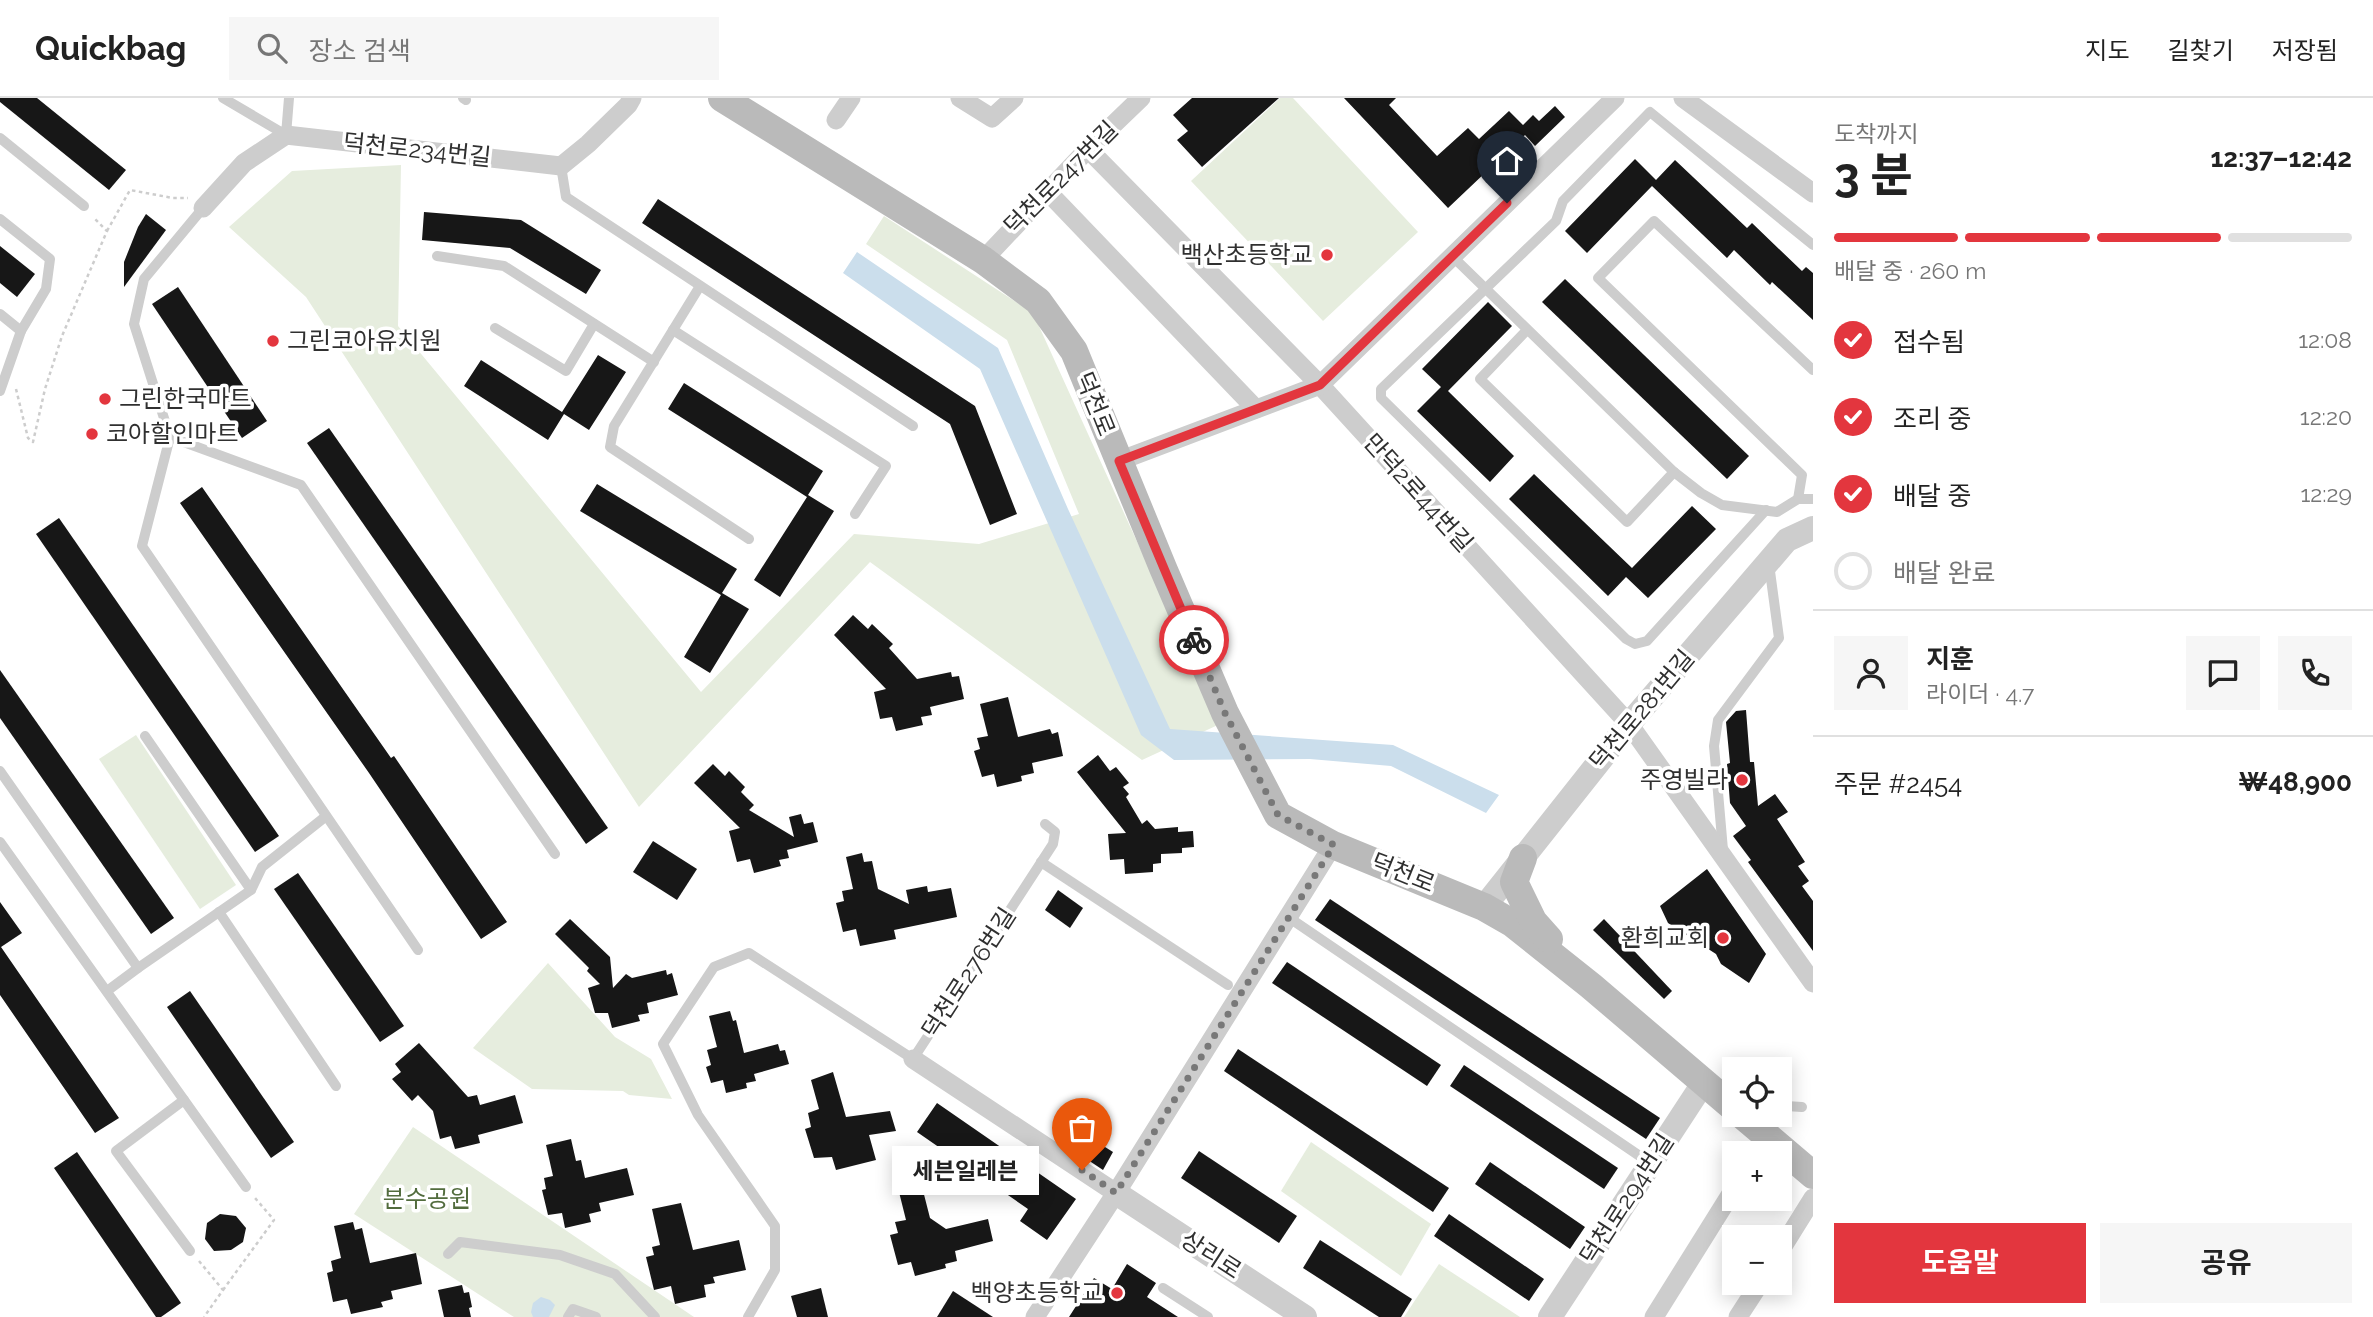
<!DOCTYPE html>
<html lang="ko">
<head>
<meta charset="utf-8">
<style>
	body { margin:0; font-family:Raleway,"Noto Sans KR",sans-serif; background:#f6f6f6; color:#222; height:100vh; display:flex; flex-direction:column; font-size:26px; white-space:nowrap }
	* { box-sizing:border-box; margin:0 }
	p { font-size:23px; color:#767676 }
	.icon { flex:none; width:38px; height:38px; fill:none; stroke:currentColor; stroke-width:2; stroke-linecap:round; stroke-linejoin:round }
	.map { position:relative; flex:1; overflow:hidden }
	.side { display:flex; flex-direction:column; background:#fff; width:560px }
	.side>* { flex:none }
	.fabs { position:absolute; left:1722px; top:959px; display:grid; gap:14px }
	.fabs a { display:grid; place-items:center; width:70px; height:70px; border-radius:0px; background:#fff; box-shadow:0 4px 18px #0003; font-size:35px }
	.pin { position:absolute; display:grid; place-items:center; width:60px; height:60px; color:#fff; margin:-72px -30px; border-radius:50% 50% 50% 0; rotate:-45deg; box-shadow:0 0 7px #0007 }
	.pin .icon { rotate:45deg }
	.courier { position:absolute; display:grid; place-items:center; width:70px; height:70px; margin:-35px; border:5px solid #e3363e; border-radius:50%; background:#fff; color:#222; box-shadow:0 2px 9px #0007 }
	.bubble { position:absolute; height:49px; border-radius:0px; background:#fff; box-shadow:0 4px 18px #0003; font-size:23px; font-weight:700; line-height:49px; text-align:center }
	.overview em { font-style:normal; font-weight:700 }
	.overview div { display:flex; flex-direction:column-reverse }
	.overview { display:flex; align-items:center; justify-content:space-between; height:119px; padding:0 21px }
	h1 { font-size:46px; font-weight:700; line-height:52px }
	.bar { display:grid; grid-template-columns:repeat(4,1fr); gap:10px 7px; align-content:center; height:84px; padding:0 21px }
	.bar i { height:9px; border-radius:5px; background:#e0e0e0 }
	.bar .on { background:#e3363e }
	.bar p { grid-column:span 4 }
	.line { display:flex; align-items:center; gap:18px; padding:0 21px; border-top:2px solid #e0e0e0 }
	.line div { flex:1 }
	.round { display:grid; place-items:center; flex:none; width:74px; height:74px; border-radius:0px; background:#f6f6f6 }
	ol { padding:0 21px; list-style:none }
	li { display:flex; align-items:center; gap:21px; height:77px }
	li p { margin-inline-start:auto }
	li .icon { padding:7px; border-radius:50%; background:#e3363e; color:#fff; stroke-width:4 }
	li:last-child { color:#767676 }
	li i { width:38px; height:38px; border:4px solid #e0e0e0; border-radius:50% }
	.cta { display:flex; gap:14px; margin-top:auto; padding:14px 21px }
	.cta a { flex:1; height:80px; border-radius:0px; background:#e3363e; color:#fff; font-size:28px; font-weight:700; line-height:80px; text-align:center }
	.cta a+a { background:#f6f6f6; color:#222 }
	header { display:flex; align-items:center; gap:42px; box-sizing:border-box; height:98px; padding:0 35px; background:#fff; border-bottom:2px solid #e0e0e0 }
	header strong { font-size:33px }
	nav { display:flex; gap:38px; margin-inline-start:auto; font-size:24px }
	.search { width:490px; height:63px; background:#f6f6f6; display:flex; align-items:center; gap:18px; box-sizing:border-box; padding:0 24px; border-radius:0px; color:#767676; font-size:26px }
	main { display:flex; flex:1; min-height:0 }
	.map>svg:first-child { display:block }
	.green { fill:#e6edde }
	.water { fill:#cbdeec }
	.building { fill:#171717 }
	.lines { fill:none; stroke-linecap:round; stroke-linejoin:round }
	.path { stroke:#cdcdcd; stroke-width:2.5; stroke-dasharray:3.5 3.5; stroke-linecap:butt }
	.service { stroke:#cdcdcd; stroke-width:10 }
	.minor { stroke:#cdcdcd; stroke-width:19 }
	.tertiary { stroke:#cdcdcd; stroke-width:24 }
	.secondary { stroke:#bababa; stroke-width:28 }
	.done { stroke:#787878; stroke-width:7; stroke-dasharray:0 12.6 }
	.route { stroke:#e3363e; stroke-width:9 }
	.poi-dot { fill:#e3363e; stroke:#fff; stroke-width:2.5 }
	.labels { text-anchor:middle; stroke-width:7; stroke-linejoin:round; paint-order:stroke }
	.street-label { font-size:24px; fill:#303030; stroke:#fff }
	.poi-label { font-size:24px; fill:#303030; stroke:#fff; text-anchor:end }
	.park-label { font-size:24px; fill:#526c3d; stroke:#fff }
</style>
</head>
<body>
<header>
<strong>Quickbag</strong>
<div class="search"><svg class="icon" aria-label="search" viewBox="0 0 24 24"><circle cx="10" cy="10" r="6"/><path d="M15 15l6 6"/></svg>장소 검색</div>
<nav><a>지도</a><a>길찾기</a><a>저장됨</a></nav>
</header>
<main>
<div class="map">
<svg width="1813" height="1219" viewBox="0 0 1813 1219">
	<rect width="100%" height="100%" fill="#fff"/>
	<g class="green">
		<path d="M1280,0H1293L1418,134L1323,223L1191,83Z"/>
		<path d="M401,67L398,228L701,594L854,436L979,446L1079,416L1007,242L866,146L884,118L1033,215L1220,626L1142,662L870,464L639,709L306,199L229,129L292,73Z"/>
		<path d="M136,637L236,787L200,811L99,661Z"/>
		<path d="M548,865L615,939L651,961L672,1001L629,997L623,993L532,991L473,950Z"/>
		<path d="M413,1029L694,1219H514L354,1116Z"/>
		<path d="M1311,1044L1431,1126L1401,1178L1281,1093Z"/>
		<path d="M1439,1166L1520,1219H1404Z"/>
	</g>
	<g class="water">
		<path d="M857,154L998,250L1068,411L1170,631L1393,647L1499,697L1486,715L1391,668L1310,661L1174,662L1141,637L980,271L843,175Z"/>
		<path d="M541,1199L550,1202L555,1207L549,1219H533L531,1214L533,1205Z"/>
	</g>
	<g class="building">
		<path d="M0,0H37L126,72L109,92L0,4Z"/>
		<path d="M1192,0H1279L1202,69L1177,42L1188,33L1173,17Z"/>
		<path d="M1344,0H1396L1389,7L1437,58L1468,30L1479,41L1509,13L1523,27L1533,17L1539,23L1555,8L1565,19L1535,48L1525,37L1448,110Z"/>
		<path d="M1635,61L1656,82L1675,62L1747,130L1752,125L1802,173L1806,169L1813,175V222L1772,184L1770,187L1734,152L1727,160L1652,88L1587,155L1565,133Z"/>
		<path d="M658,101L975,308L1017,416L990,427L950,326L642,125Z"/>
		<path d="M424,114L521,122L601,172L586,196L510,150L422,142Z"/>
		<path d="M146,116L166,132L124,189V164L138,129Z"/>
		<path d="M0,148L35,176L17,199L0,185Z"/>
		<path d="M1565,181L1749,358L1727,381L1542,204Z"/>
		<path d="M178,189L267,323L242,340L152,206Z"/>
		<path d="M1488,204L1512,228L1448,293L1514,358L1490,384L1417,313L1441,289L1422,271Z"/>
		<path d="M598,257L626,274L589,332L564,316L548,342L464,288L481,262L562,314Z"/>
		<path d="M684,285L823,373L808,397L834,413L780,499L754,482L807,399L668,311Z"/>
		<path d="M329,330L608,730L586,746L307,345Z"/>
		<path d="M1534,376L1632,470L1692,408L1716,431L1648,500L1626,479L1608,498L1509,401Z"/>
		<path d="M597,386L737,471L722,495L749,511L710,575L684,559L721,497L580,413Z"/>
		<path d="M202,389L391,660L394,658L507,824L481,841L369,675L180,405Z"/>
		<path d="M59,420L279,738L255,754L36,436Z"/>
		<path d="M853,517L868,531L872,526L893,546L889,550L917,581L951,574L952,579L959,578L964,601L930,609L932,617L921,619L923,627L896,633L892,619L880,621L874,594L886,591L834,537Z"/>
		<path d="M0,572L174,820L151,836L0,620Z"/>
		<path d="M1008,599L1018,639L1050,631L1052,636L1058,634L1063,658L1032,665L1034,675L1021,678L1022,683L997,689L994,676L982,679L974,653L980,651L977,640L988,638L980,606Z"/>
		<path d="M1746,612L1750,664H1754L1758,708L1775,696L1788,714L1777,721L1805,764L1798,768L1809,783L1802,788L1813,803V853L1748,764L1751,762L1733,738L1746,728L1730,705L1727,666L1730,665L1726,624L1736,613Z"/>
		<path d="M1098,657L1110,673L1116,669L1129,685L1123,689L1129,696L1126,699L1142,726L1147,722L1155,731L1178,729V734L1193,733L1194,749L1182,750V755L1161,756V765L1153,766V774L1125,776L1124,761L1110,762L1108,736L1126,735L1077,674Z"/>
		<path d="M713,666L725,678L729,673L745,689L741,694L754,707L749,712L794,739L789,719L801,716L804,726L813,724L818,744L787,752L789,760L779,762L781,768L754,775L750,761L737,764L729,733L740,730L694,685Z"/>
		<path d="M653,743L697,771L677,802L633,774Z"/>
		<path d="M862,755L864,764L872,763L878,791L909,806L906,792L927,788L928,794L951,790L957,819L894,832L896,841L860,848L856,831L843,834L836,805L844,803L842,793L853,791L846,759Z"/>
		<path d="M1707,771L1766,856L1749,885L1721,866L1716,856L1668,825L1660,808Z"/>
		<path d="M298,775L404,928L380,944L274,791Z"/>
		<path d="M1058,792L1083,810L1070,830L1045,812Z"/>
		<path d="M1330,801L1660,1020L1646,1041L1315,822Z"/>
		<path d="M0,804L22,835L1,849L119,1020L95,1035L0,897Z"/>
		<path d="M570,821L610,859L613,890L626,876L632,880L666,872L667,877L672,875L678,897L647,905L649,915L638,917L640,923L612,930L608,915H595L588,890L600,886L587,873L589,870L555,836Z"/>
		<path d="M1604,821L1672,893L1664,901L1593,832Z"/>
		<path d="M1287,864L1441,967L1427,988L1272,885Z"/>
		<path d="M190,893L294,1044L271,1060L167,909Z"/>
		<path d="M730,913L733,923L736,922L744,955L778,946L780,953L785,952L789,966L754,976L756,983L746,985L747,990L726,995L723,982L711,985L706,969L711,967L707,952L717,949L709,918Z"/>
		<path d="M419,945L468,999L477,997L480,1007L515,997L523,1025L478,1037L480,1045L455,1051L451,1038L440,1041L433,1013L418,997L412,1003L392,981L401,974L395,966Z"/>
		<path d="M1238,951L1449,1090L1433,1114L1224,973Z"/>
		<path d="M1464,967L1618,1070L1604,1091L1450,988Z"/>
		<path d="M833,974L846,1019L890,1013L896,1033L869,1037L876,1062L836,1072L832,1059L814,1060L805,1031L811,1029L808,1015L819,1011L811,982Z"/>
		<path d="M937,1005L1076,1101L1047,1142L1020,1123L1028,1111L917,1034Z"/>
		<path d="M1081,1034L1113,1054L1103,1072L1070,1050Z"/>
		<path d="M571,1041L576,1063L581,1062L585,1080L627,1070L634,1097L599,1105L601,1113L589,1116L591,1124L565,1130L562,1115L548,1117L542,1092L546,1091L544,1080L553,1078L546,1047Z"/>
		<path d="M1199,1053L1297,1118L1279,1145L1181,1080Z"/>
		<path d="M77,1054L181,1205L161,1219H156L54,1070Z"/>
		<path d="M1490,1064L1585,1129L1570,1151L1475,1086Z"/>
		<path d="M918,1073L930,1120L946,1131L988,1121L993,1143L955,1153L957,1163L945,1166L946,1170L915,1178L911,1164L898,1167L890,1137L898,1135L895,1124L906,1122L895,1078Z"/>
		<path d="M681,1105L693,1152L739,1142L746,1172L713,1179L715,1185L704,1187L706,1199L675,1206L671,1188L654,1192L646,1159L654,1157L652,1149L660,1147L652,1111Z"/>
		<path d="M220,1116L236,1118L246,1130L243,1144L231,1152L214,1153L205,1141L207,1125Z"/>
		<path d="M1449,1116L1544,1181L1529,1203L1434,1138Z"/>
		<path d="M353,1124L355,1132L362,1130L370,1165L416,1155L422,1186L391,1193L393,1201L381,1204L383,1209L351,1216L347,1201L333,1204L327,1175L333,1173L331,1163L341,1160L334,1128Z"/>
		<path d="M1320,1142L1412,1201L1401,1219H1379L1303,1170Z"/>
		<path d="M1127,1166L1156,1185L1147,1199L1178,1219H1069L1094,1180L1112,1191Z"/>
		<path d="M462,1187L464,1195L469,1194L472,1209L469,1210L471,1219H444L438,1192Z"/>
		<path d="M821,1190L828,1219H797L791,1198Z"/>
		<path d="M953,1193L993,1219H937Z"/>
	</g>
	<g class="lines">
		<g class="path">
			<path d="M107,133L130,92L173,100H188"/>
			<path d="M16,291L28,340L33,344L45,291L62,238L107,133L93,119"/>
			<path d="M199,1163L223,1192L204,1219"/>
			<path d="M223,1192L274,1122L255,1100"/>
		</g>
		<g class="service">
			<path d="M223,0L286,37L289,0"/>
			<path d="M463,0L466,2"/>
			<path d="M0,40L84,108"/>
			<path d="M561,68L566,99L913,328"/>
			<path d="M203,110L144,181L134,226L170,339L142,448L418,852"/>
			<path d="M0,121L50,161L46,191L21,233L0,293"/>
			<path d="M437,158L504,168L654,264"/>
			<path d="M1452,158L1674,374L1701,395L1722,407L1777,414L1798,401"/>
			<path d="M700,188L614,328L610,349L749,441"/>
			<path d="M0,216L21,233"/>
			<path d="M495,230L566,273L594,226"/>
			<path d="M673,232L886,368L855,416"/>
			<path d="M1527,232L1480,281L1627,424L1674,374"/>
			<path d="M1813,272L1654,123L1598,180L1802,377L1798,401H1813"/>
			<path d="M170,339L301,387L555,756"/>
			<path d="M1766,412L1647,543L1635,546L1626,541L1381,300V291L1556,123L1563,103L1650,14L1813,147"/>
			<path d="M145,638L251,792"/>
			<path d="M0,673L138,870L251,792L262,769L325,719"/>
			<path d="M0,744L246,1089"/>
			<path d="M1723,752L1714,648L1718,622L1779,540L1769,466"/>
			<path d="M1041,764L1228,887"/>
			<path d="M219,814L336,988"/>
			<path d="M1288,819L1650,1065"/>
			<path d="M107,893L138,870"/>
			<path d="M184,1002L116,1053L190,1153"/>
			<path d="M1769,1035L1786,1008L1802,1009"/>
			<path d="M448,1156L460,1144L560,1157L615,1176L655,1219"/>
			<path d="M1163,1190L1208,1219"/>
			<path d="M568,1219L573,1211L596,1219"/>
			<path d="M748,1219L775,1172V1128L698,1017L663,946L714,869L749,855L913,961L1053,746L1055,734L1045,726"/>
		</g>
		<g class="minor">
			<path d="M960,0L992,20L1014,0"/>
			<path d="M1683,0L1813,95"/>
			<path d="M836,22L851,0"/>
			<path d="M1088,51L1320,287L1629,626L1813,885"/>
			<path d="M1047,93L1256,311"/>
			<path d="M203,110L244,65L286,37L561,68L588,46L628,7L632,0"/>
			<path d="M983,162L1088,51L1141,0"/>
			<path d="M1119,363L1320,287L1615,0"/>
			<path d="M913,961L1116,1095"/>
			<path d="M1780,1153L1813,1100"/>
			<path d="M1035,1219L1116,1095L1333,747"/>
			<path d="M1654,1219L1734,1091"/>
			<path d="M1738,1219L1760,1185"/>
		</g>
		<g class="tertiary">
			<path d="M1484,809L1629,626L1787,442L1813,430"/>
			<path d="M1116,1095L1305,1219"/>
			<path d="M1550,1219L1704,984"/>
		</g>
		<g class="secondary">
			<path d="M722,0L983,162L1038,203L1074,253L1163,470L1225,615L1278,717L1333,747L1484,809L1512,825L1591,888L1734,1010"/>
			<path d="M1523,760L1514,784L1533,823L1549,841"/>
			<path d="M1742,1017L1813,1077"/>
		</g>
	</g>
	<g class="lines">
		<path class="done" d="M1082,1072L1116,1095L1334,747L1278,717L1225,615L1194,542"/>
		<path class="route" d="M1194,542L1119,363L1320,287L1507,105"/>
	</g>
	<g class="poi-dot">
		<circle cx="1327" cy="157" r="7"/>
		<circle cx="273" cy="243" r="7"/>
		<circle cx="105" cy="301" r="7"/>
		<circle cx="92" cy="336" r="7"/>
		<circle cx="1742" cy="682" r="7"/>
		<circle cx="1723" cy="840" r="7"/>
		<circle cx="1117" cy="1195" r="7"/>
	</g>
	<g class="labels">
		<g class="street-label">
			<text transform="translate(417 52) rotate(6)" y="8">덕천로234번길</text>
			<text transform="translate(1061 80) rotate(-45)" y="8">덕천로247번길</text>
			<text transform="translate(1095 306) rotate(68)" y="8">덕천로</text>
			<text transform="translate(1418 395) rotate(48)" y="8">만덕2로44번길</text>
			<text transform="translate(1642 612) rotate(-50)" y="8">덕천로281번길</text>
			<text transform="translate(1403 775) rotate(22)" y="8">덕천로</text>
			<text transform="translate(969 875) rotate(-57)" y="8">덕천로276번길</text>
			<text transform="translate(1627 1101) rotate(-57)" y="8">덕천로294번길</text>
			<text transform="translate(1211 1157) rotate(33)" y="8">상리로</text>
		</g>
		<g class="poi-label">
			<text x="1313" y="165">백산초등학교</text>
			<text x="287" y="251" text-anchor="start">그린코아유치원</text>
			<text x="119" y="309" text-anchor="start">그린한국마트</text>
			<text x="106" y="344" text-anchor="start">코아할인마트</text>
			<text x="1728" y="690">주영빌라</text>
			<text x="1709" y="848">환희교회</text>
			<text x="1103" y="1203">백양초등학교</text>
		</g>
		<g class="park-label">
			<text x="427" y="1109">분수공원</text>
		</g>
	</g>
</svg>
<div class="fabs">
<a><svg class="icon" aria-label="locate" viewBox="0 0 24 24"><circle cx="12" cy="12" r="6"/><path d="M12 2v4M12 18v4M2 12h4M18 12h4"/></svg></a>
<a>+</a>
<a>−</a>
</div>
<div class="pin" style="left:1082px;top:1072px;background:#ea580c"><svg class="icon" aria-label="bag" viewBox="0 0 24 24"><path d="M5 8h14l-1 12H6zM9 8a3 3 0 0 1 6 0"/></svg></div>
<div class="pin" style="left:1507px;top:105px;background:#1f2937"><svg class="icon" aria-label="home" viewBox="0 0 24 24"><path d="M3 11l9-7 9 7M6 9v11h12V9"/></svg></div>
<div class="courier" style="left:1194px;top:542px"><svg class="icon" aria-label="bike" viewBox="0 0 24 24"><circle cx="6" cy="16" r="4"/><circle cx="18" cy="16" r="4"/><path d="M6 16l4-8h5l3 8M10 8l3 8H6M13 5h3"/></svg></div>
<div class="bubble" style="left:892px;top:1048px;width:147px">세븐일레븐</div>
</div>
<section class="side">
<div class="overview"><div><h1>3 분</h1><p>도착까지</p></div><em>12:37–12:42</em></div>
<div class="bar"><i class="on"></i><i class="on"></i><i class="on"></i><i></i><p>배달 중 · 260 m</p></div>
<ol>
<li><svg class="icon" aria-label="check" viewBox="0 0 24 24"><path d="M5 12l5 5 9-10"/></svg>접수됨<p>12:08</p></li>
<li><svg class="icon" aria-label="check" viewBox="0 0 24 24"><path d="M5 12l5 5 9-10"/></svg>조리 중<p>12:20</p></li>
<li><svg class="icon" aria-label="check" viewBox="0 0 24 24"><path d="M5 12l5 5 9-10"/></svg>배달 중<p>12:29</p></li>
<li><i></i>배달 완료</li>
</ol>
<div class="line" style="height:126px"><a class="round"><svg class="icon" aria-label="person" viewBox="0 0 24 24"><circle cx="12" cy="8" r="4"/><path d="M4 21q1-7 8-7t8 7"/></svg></a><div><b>지훈</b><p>라이더 · 4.7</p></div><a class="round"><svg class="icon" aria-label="chat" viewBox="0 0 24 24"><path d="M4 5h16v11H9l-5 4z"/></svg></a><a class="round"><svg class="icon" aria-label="phone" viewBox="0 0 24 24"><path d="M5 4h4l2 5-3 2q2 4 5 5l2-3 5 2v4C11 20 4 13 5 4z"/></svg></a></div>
<div class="line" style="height:91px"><div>주문 #2454</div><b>₩48,900</b></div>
<div class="cta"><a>도움말</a><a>공유</a></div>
</section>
</main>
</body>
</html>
